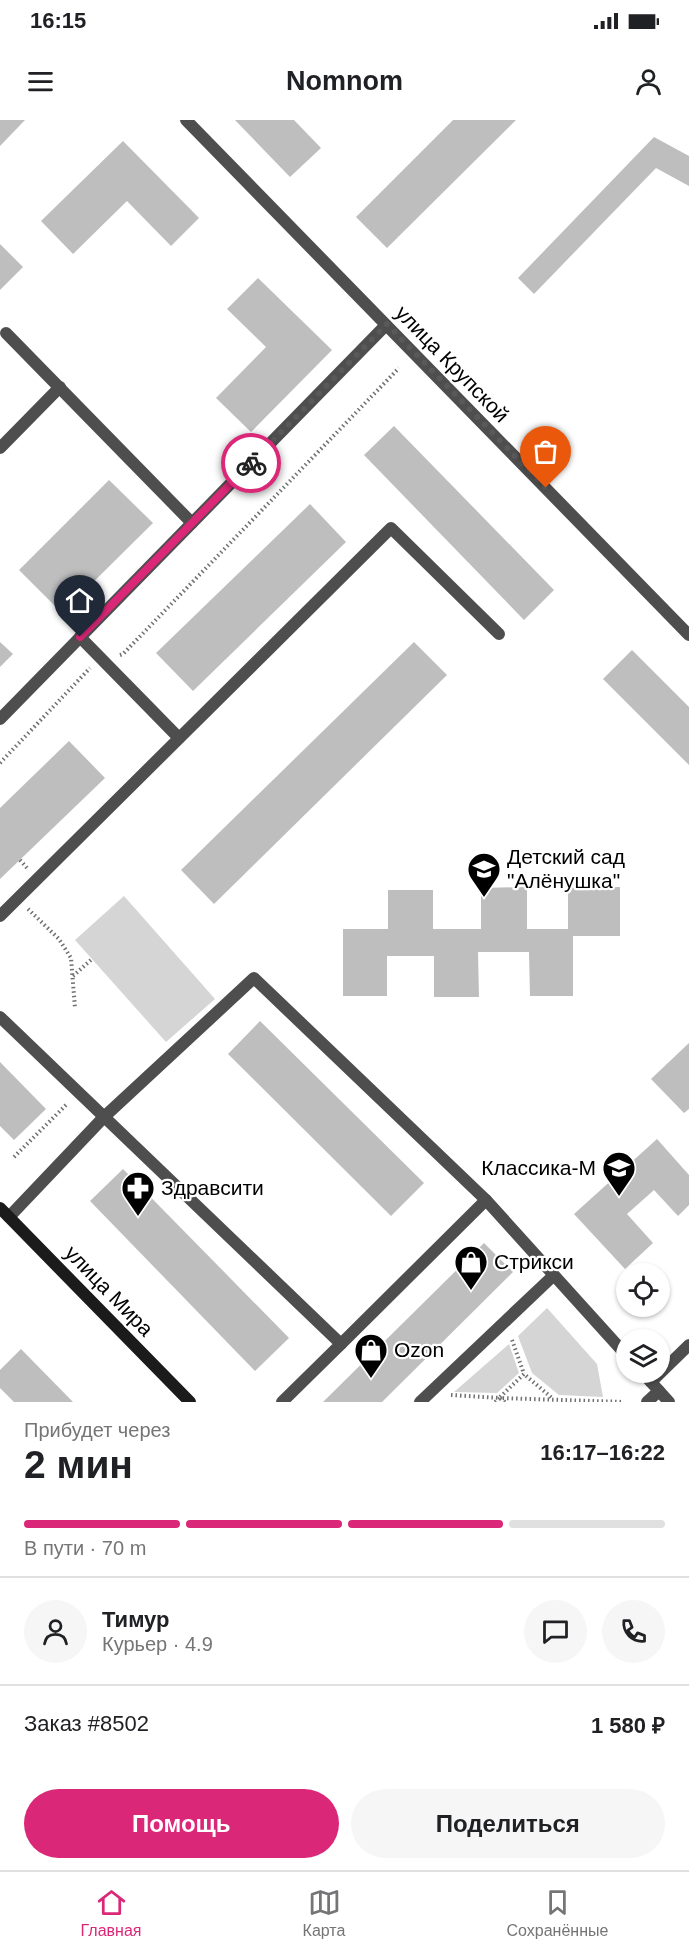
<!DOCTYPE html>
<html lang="ru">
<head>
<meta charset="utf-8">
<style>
	body { margin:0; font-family:Helvetica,sans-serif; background:#f6f6f6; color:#202124; height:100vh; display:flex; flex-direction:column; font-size:22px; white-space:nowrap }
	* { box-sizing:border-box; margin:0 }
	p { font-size:20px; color:#757577 }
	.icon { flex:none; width:33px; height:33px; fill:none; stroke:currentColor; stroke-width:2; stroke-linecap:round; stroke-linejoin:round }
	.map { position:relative; height:1282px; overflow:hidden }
	.details { display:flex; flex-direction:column; background:#fff; flex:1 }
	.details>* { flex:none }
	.tools { position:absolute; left:616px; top:1143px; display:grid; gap:12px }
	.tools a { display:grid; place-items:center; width:54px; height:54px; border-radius:50%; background:#fff; box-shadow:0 2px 4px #0004; font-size:30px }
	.pin { position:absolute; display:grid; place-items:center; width:51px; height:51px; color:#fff; margin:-62px -26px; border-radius:50% 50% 50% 0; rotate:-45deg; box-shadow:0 0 6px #0007 }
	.pin .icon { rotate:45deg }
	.courier { position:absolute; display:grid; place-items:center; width:60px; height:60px; margin:-30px; border:4px solid #db2777; border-radius:50%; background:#fff; color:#222; box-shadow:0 2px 8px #0007 }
	.overview em { font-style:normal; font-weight:600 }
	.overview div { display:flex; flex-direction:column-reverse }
	.overview { display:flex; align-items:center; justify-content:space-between; height:102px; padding:0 24px }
	h1 { font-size:39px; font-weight:600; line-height:45px }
	.bar { display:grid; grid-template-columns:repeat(4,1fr); gap:9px 6px; align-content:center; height:72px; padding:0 24px }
	.bar i { height:8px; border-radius:4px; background:#e0e0e0 }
	.bar .selected { background:#db2777 }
	.bar p { grid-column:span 4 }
	.line { display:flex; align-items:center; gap:15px; padding:0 24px; border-top:2px solid #e0e0e0 }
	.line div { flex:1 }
	.round { display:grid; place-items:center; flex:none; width:63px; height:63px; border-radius:32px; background:#f6f6f6 }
	.primary-button { display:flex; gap:12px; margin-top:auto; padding:12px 24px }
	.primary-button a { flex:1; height:69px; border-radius:36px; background:#db2777; color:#fff; font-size:24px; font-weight:600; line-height:69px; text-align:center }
	.primary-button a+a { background:#f6f6f6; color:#202124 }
	.status { display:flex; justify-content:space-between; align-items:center; height:42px; padding:0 30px; background:#fff; direction:ltr }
	.status svg { height:16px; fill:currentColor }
	header { display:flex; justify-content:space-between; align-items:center; height:78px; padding:0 24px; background:#fff; font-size:27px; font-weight:600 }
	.dock { display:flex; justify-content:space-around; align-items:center; height:84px; border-top:2px solid #e0e0e0; background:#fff; font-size:16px; color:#757577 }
	.dock a { display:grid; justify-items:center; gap:3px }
	.dock .selected { color:#db2777 }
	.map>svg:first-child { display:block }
	.green { fill:#d5d5d5 }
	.building { fill:#bebebe }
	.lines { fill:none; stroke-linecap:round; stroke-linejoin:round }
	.path { stroke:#707070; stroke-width:4; stroke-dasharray:1.5 3; stroke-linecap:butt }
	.service { stroke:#4e4e4e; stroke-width:12 }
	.minor { stroke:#4e4e4e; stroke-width:12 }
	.secondary { stroke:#1b1b1b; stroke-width:12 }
	.done { stroke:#595959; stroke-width:6; stroke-dasharray:0 10.8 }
	.route { stroke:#db2777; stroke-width:8 }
	.labels { text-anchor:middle; stroke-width:4.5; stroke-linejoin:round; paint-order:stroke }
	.street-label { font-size:21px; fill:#000; stroke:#fff }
	.poi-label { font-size:21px; fill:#000; stroke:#fff; text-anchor:start }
</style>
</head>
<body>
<div class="status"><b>16:15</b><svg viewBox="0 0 49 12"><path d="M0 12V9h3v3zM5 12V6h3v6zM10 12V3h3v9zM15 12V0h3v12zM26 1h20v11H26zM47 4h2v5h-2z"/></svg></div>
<header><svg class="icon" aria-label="menu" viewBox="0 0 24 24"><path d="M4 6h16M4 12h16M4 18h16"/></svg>Nomnom<svg class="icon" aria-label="person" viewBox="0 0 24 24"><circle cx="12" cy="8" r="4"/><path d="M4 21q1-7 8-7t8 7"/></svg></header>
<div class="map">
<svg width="689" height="1282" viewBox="0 0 689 1282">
	<rect width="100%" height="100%" fill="#fff"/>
	<g class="green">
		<path d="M124,776L215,879L166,922L75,820Z"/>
		<path d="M547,1188L597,1244L603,1277L559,1275L532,1253L518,1216Z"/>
		<path d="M509,1224L519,1253L497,1273L454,1272Z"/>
	</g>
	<g class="building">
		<path d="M0,0H25L0,26Z"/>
		<path d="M235,0H294L321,28L290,57Z"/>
		<path d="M453,0H516L387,128L356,97Z"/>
		<path d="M654,17L689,36V66L656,48L534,174L518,158Z"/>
		<path d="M123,21L199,98L171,126L127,81L73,134L41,101Z"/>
		<path d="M0,124L23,147L0,170Z"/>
		<path d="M258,158L332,230L251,312L216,278L266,227L227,189Z"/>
		<path d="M394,306L554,470L524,500L364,335Z"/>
		<path d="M109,360L153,403L62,493L19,450Z"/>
		<path d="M310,384L346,422L193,571L156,533Z"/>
		<path d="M0,522L13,534L0,547Z"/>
		<path d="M414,522L447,555L214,784L181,750Z"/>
		<path d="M632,530L689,587V645L603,559Z"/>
		<path d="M69,621L105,658L0,759V688Z"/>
		<path d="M527,767V809H568V768L620,767V816H573V876H530L529,832H478L479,877H434V836H387V876H343V809H388V770H433V809H481V768Z"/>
		<path d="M260,901L424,1063L391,1096L228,934Z"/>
		<path d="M689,923V989L684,993L651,959Z"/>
		<path d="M0,942L46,989L14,1020L0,1006Z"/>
		<path d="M657,1019L689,1055V1085L678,1096L654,1070L627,1094L653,1123L625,1149L574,1094Z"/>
		<path d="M123,1049L289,1218L255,1251L90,1081Z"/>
		<path d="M484,1123L513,1152L382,1282H323Z"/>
		<path d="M21,1229L73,1282H14L0,1268V1250Z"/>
	</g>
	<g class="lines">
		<g class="path">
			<path d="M120,535L123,534L399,248"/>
			<path d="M0,643L90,548"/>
			<path d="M20,740L27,748"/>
			<path d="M28,789L59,819L71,838L75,888"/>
			<path d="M73,856L92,839"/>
			<path d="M14,1037L68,983"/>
			<path d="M512,1220L524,1254"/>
			<path d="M451,1275L500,1278L505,1282"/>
			<path d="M500,1277L524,1254L552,1278"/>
			<path d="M495,1282L500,1278L624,1282"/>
		</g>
		<g class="service">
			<path d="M6,213L192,403"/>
			<path d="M0,328L60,267"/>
			<path d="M80,517L179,618"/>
			<path d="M0,796L391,408L499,514"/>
			<path d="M0,897L341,1224L282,1282"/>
			<path d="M9,1097L104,997L254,858L486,1080"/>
			<path d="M341,1224L486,1080L627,1236"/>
			<path d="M642,1252L669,1282"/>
			<path d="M651,1262L689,1225"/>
			<path d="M420,1282L553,1156"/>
			<path d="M647,1282L659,1271"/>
		</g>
		<g class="minor">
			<path d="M186,0L689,515"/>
			<path d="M0,599L386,205"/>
		</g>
		<path class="secondary" d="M0,1088L190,1282"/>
	</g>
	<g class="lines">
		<path class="done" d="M251,343L387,204L546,368"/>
		<path class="route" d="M80,517L251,343"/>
	</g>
	<defs>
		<symbol id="school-pin" viewBox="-11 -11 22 30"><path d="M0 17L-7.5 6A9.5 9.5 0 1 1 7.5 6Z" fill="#000" stroke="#fff"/><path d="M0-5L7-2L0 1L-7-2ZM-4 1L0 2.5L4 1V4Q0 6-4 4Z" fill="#fff"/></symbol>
		<symbol id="pharmacy-pin" viewBox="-11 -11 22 30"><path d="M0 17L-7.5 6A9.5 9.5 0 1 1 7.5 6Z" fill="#000" stroke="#fff"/><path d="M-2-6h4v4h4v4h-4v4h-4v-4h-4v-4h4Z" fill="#fff"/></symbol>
		<symbol id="shop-pin" viewBox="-11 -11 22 30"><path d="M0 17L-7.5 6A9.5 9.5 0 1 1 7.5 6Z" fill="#000" stroke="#fff"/><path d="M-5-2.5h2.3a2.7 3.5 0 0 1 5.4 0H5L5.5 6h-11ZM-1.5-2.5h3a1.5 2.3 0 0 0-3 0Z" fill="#fff"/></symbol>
	</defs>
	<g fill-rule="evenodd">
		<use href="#school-pin" x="465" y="730" width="38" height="52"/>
		<use href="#school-pin" x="600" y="1029" width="38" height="52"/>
		<use href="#pharmacy-pin" x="119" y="1049" width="38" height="52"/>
		<use href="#shop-pin" x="452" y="1123" width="38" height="52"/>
		<use href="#shop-pin" x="352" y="1211" width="38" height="52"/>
	</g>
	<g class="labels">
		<g class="street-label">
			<text transform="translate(452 244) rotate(46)" y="7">улица Крупской</text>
			<text transform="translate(109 1171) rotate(46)" y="7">улица Мира</text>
		</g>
		<g class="poi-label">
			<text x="507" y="744">Детский сад<tspan x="507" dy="24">"Алёнушка"</tspan></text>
			<text x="596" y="1055" text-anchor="end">Классика-М</text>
			<text x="161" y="1075">Здравсити</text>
			<text x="494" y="1149">Стрикси</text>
			<text x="394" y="1237">Ozon</text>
		</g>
	</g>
</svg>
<div class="tools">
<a><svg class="icon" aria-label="locate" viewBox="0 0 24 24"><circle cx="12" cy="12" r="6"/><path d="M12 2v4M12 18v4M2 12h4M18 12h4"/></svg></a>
<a><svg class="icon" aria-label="layers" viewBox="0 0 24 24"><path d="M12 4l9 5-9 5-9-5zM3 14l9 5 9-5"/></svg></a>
</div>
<div class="pin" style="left:546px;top:368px;background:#ea580c"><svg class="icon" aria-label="bag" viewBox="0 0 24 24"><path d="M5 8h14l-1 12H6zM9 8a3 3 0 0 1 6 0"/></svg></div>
<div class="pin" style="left:80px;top:517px;background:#1f2937"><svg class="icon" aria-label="home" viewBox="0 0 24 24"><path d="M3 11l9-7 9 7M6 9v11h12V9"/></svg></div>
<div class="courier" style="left:251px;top:343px"><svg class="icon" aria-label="bike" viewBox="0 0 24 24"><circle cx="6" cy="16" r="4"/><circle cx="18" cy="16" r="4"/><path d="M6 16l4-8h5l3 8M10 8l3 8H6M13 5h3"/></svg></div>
</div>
<section class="details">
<div class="overview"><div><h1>2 мин</h1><p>Прибудет через</p></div><em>16:17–16:22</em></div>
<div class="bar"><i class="selected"></i><i class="selected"></i><i class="selected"></i><i></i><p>В пути · 70 m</p></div>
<div class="line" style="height:108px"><a class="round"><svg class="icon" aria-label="person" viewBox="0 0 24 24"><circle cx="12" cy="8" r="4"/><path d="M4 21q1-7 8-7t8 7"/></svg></a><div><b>Тимур</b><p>Курьер · 4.9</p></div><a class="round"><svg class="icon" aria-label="chat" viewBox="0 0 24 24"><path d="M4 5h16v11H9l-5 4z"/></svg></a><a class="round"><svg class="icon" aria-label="phone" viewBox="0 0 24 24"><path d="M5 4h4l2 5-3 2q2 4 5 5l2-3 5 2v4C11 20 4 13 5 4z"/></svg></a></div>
<div class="line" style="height:78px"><div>Заказ #8502</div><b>1 580 ₽</b></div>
<div class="primary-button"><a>Помощь</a><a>Поделиться</a></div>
</section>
<nav class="dock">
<a class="selected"><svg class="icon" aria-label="home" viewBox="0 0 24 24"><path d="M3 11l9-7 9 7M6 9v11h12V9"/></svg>Главная</a>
<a><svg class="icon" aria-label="map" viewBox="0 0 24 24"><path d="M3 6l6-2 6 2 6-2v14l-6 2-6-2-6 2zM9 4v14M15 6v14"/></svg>Карта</a>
<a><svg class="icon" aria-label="saved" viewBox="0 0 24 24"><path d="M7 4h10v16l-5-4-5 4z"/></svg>Сохранённые</a>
</nav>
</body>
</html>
